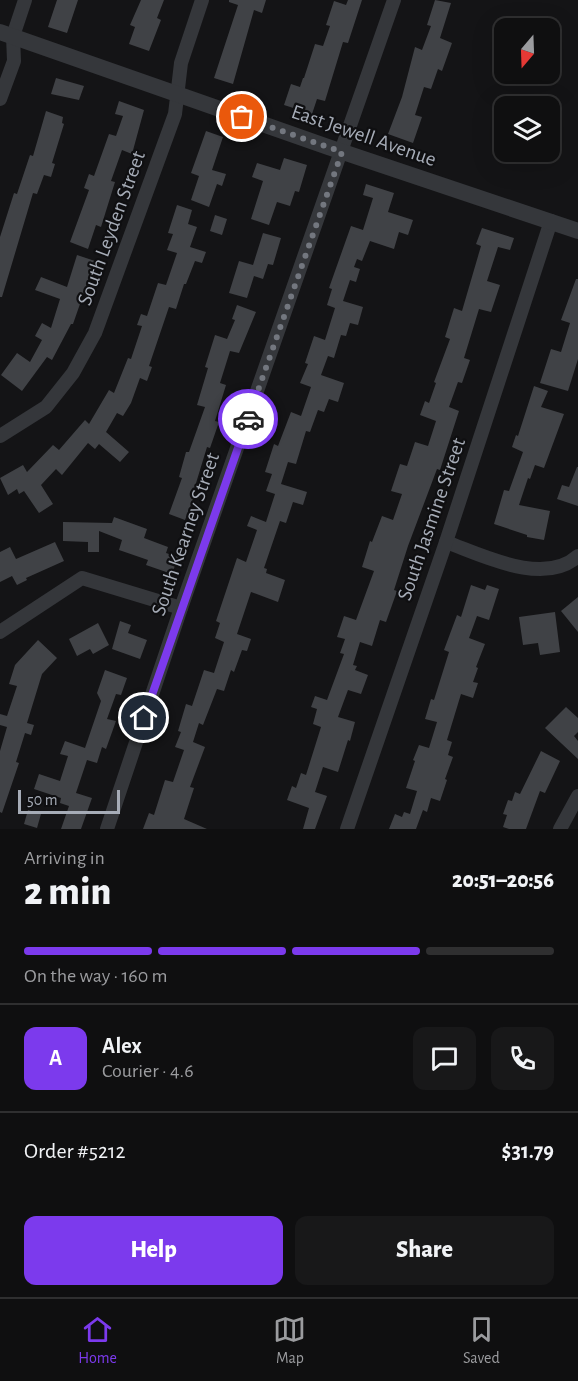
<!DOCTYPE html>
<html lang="en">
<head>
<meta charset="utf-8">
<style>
	body { margin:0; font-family:"Alegreya Sans",sans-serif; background:#181819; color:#f1f3f6; height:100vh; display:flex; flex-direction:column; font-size:22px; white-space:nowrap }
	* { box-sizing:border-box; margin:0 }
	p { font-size:20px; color:#9b9c9f }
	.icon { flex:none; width:33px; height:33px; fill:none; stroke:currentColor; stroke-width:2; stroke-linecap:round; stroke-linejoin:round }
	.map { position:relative; height:829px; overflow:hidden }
	.drawer { display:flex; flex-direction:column; background:#0f0f10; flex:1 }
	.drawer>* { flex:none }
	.needle { width:39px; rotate:199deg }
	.fabs { position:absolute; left:494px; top:18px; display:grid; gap:12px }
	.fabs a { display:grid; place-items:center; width:66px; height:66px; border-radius:12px; background:#0f0f10; box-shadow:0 6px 24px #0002,0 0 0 2px #2f2f30; font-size:30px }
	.scale { position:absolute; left:18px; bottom:15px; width:102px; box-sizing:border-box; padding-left:6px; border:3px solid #a6acb7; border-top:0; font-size:16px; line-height:21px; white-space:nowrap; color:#a6acb7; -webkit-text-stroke:4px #0f0f11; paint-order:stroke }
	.pin { position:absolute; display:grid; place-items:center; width:51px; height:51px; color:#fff; margin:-26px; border:3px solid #fff; border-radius:50%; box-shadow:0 2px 6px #0007 }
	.courier { position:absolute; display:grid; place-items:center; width:60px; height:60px; margin:-30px; border:4px solid #7c3aed; border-radius:50%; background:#fff; color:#222; box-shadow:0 2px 8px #0007 }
	.headline em { font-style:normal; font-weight:800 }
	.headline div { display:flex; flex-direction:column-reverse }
	.headline { display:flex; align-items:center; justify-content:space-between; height:102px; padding:0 24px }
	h1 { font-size:39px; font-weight:800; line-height:45px }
	.bar { display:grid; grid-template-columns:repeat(4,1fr); gap:9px 6px; align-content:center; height:72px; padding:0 24px }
	.bar i { height:8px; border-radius:4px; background:#2f2f30 }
	.bar .selected { background:#7c3aed }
	.bar p { grid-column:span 4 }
	.line { display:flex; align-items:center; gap:15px; padding:0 24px; border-top:2px solid #2f2f30 }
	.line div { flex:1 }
	.round { display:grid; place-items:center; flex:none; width:63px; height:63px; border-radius:12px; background:#181819 }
	.button { display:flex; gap:12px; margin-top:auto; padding:12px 24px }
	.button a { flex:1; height:69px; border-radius:12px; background:#7c3aed; color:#fff; font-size:24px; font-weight:800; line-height:69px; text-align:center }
	.button a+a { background:#181819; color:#f1f3f6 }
	.tab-bar { display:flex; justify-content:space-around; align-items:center; height:84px; border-top:2px solid #2f2f30; background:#0f0f10; font-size:16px; color:#9b9c9f }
	.tab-bar a { display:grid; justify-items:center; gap:3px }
	.tab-bar .selected { color:#7c3aed }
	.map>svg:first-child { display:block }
	.building { fill:#404246 }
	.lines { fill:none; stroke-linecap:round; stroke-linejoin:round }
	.minor { stroke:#35373b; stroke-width:14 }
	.tertiary { stroke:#35373b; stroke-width:16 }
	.done { stroke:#73777f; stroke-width:6; stroke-dasharray:0 10.8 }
	.route { stroke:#7c3aed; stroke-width:8 }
	.labels { text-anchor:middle; stroke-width:4.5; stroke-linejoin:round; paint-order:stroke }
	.street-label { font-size:21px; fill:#a6acb7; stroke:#0f0f11 }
</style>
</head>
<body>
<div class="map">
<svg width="578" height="829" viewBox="0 0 578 829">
	<rect width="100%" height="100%" fill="#141416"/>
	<g class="building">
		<path d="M57,0H78L67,33L48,27Z"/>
		<path d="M141,0H164L157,18L161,20L149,51L129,44L135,27L130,25Z"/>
		<path d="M229,0H266L262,13L254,10L233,84L214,78L238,5L229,2Z"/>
		<path d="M348,0H362L348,43L343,42L325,101L317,99L312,114L284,105L291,84L300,87L303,78H304L315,44L323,46L330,26L326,25L334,1L346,5Z"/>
		<path d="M435,0L451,3L440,38L452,43L442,71L438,69L431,89L424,87L415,115L422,117L413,143L388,134L402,97L415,47L422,50L431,26L427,25Z"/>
		<path d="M56,78L84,86L79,100L51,94Z"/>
		<path d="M119,101L144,110L132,154L122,150L111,181L115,182L101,227L96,225L88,249L70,242L89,190L84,188L89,174L94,176L109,134L116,136L123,116L115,114Z"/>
		<path d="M46,111L63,117L62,123L64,124L52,163L55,164L51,177L44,175L37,194L33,193L2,297H0V237L14,193L17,194L30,155L33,156Z"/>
		<path d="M206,131L223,137L212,170L226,174L222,186L217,184L209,207L191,200L199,176L191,173Z"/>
		<path d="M284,158L307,165L299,192L295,191L290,206L277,202L269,225L251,219L263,181L252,177L257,163L280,170Z"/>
		<path d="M366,184L394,193L388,212L413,220L408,235L399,232L394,249L370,241L362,261L357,259L354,267L360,269L356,282L350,280L343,301L363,307L358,325L350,323L346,336L341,335L334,358L328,356L321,375L344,383L338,402L329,399L324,412L318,410L310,432L306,431L296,464L288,462L281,484L307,492L303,505L293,502L286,523L280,521L264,568L267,569L266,573L285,580L278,602L251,592L237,634L251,639L247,651L242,650L234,672L231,670L224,691L217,689L203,725L199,723L193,742L205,747L190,787L194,788L184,819L207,829H143L149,813L154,815L165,780L173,782L184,750L175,747L181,732L178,731L186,704L192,706L204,670L214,673L224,642L215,638L220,623L216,621L237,558L246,562L257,530L247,526L251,516L266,522L275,494L266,491L272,474L265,472L274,444L278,446L291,412L301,416L311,387L300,383L308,364L305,363L314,336L325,340L335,308L327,305L332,289L329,288L351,226L363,230L373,198L363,195Z"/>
		<path d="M177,205L192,210L188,224L197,227L190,247L206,252L202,263L195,261L186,284H184L176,309L169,307L149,366L152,367L147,381L140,378L131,403L123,416L117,413L106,432L129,452L120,462L99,444L95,449L88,443L62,475L56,469L41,485L53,504L39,513L24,491L19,494L17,489L8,495L0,478L23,465L27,472L53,445L59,450L85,420L89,424L109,390L114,393L128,358L131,359L142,326L137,325L141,314L147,316L158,283L166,285L177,253L167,250L173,234L168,233Z"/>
		<path d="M215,215L227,219L222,235L210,231Z"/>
		<path d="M482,228L514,238L510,250L498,247L487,281L500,285L491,312L479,309L464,358L470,360L462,383L458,382L449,407L459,411L440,470L437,469L408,546L394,590L397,591L386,622L380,620L372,646L360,642L353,665L357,666L355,670L368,675L361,694L348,690L338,717L355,722L350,741L348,740L338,772L323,767L315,792L327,796L315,829H303L309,808L287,800L292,786L296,788L301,773L306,775L321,727L313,724L317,709L311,707L315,696L327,700L344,654L340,653L345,639L337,637L344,616L356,620L374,571L362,567L370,541L372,542L382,516L393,520L402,494L391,491L400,464L407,466L415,442L428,446L436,421L420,415L425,401L429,403L436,383L434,382L450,339L445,337L454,308L462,311L481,246L476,244Z"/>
		<path d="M263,233L281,238L273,265L268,264L263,279L254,276L247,298L229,293L239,261L253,265Z"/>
		<path d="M77,255L95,261L73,324H71L52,360L47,357L22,391L1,375L17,353L30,362L42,340L35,336L42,323L51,328L60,299L35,290L41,277L67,287Z"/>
		<path d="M576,279H578V359L568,391L540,383L551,349L561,352L570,323L561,320Z"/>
		<path d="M237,305L256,312L239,353L230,351L220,383L226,385L215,421L219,422L210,448L207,447L193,493L195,494L185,520L169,514L182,478L179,477L186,452H189L205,407L197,405L208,368L205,367L215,335L227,339L235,320L232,319Z"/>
		<path d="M534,386L548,391L541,407L564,414L544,468L535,465L530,479L528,478L519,505L550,511L544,540L527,537V535L494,524L504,490L509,491L523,452L512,447L516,435L518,436Z"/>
		<path d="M577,467H578V506L557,499L562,485L569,487Z"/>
		<path d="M114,517L147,529L144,538L168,547L166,553L178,557L172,574L146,565L148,560L119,550L122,540L99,531V552H88V542L63,541V522L112,523Z"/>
		<path d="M55,542L64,561L26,578L27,580L17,585L12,576L0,582V552L10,547L16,559Z"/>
		<path d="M471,585L485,590L487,585L499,589L489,620L477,616L469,638L485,644L476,667L478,668L473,682L478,683L473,698L461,694L447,740L452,742L448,755L453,757L445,779L447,780L440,801L431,798L427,812L423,810L416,829H389L395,814L402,817L404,812L410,814L417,791L406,788L415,761L413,760L419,745L429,748L437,722L425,719L431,699L434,700L449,652L444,650L457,615L461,617Z"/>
		<path d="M578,597V632L561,611Z"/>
		<path d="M555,612L560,652L540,655L538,643L523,645L519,617Z"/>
		<path d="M120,621L131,625L128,633L147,640L140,659L112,649Z"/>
		<path d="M98,623L109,645L93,654L90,649L77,656L69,639Z"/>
		<path d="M38,640L57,658L42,674L27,723L34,725L31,735L25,733L16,762L19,763L2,813L0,812V751L7,727L0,725V714L7,716L17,686L9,684L15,665Z"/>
		<path d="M105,670L127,678L121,695L116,694L107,719L116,721L106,749L102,747L97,763L87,760L76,793L92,798L81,829H61L69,806L60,803L61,798L34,789L39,774L60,781L68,756L60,754L65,741L85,748L101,701L97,693Z"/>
		<path d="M566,707L578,718V732L574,736L578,741V759L545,728Z"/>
		<path d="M541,751L560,761L545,793L540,791L526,829H509L503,827L507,815L503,814L508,800L512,801L515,792L520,794Z"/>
		<path d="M28,810L41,814L37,828L24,824Z"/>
	</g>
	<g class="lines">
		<g class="minor">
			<path d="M0,99L14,61L13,36L25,0"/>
			<path d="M0,436L46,407L73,373L95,333L175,114L181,63L202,0"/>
			<path d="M446,542C482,555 544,587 578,556"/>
			<path d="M0,632L82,578L181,608"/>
			<path d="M107,829L181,608L394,0"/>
			<path d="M347,829L446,542L551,221"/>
			<path d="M560,829L578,796"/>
		</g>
		<path class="tertiary" d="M0,32L328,147L578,231"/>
	</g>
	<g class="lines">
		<path class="done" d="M242,117L342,152L248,419"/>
		<path class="route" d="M144,718L248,419"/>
	</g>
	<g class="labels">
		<g class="street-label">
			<text transform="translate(364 135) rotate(19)" y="7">East Jewell Avenue</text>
			<text transform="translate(111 228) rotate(-70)" y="7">South Leyden Street</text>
			<text transform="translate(431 519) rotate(-71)" y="7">South Jasmine Street</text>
			<text transform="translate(185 534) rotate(-71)" y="7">South Kearney Street</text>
		</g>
	</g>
</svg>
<div class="fabs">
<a><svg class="needle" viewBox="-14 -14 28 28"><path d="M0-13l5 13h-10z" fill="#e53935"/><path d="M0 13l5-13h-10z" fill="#9b9c9f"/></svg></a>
<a><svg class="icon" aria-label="layers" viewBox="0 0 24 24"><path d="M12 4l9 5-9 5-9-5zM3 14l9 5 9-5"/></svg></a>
</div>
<div class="scale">50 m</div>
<div class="pin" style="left:242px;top:117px;background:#ea580c"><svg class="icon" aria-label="bag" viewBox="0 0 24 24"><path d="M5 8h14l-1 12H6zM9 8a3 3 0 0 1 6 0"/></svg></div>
<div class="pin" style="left:144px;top:718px;background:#1f2937"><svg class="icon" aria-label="home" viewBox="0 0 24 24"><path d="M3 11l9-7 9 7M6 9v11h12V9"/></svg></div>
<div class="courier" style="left:248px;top:419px"><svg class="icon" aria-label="car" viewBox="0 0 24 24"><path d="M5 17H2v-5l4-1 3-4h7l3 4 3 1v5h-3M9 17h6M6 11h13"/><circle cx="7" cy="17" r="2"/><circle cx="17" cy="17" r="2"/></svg></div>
</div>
<section class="drawer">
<div class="headline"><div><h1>2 min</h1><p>Arriving in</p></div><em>20:51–20:56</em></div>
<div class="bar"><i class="selected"></i><i class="selected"></i><i class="selected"></i><i></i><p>On the way · 160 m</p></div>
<div class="line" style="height:108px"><b class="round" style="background:#7c3aed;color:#fff">A</b><div><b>Alex</b><p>Courier · 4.6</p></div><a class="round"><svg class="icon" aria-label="chat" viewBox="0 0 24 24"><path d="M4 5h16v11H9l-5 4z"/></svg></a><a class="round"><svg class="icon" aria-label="phone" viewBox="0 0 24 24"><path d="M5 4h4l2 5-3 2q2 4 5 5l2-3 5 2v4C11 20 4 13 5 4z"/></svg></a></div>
<div class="line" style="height:78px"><div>Order #5212</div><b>$31.79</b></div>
<div class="button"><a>Help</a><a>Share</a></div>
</section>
<nav class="tab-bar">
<a class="selected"><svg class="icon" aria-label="home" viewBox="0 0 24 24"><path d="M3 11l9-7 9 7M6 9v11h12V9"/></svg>Home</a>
<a><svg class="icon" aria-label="map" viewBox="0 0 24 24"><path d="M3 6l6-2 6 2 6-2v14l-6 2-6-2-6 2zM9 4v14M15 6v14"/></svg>Map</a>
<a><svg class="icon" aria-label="saved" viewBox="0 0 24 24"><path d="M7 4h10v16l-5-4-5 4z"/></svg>Saved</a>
</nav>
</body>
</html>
